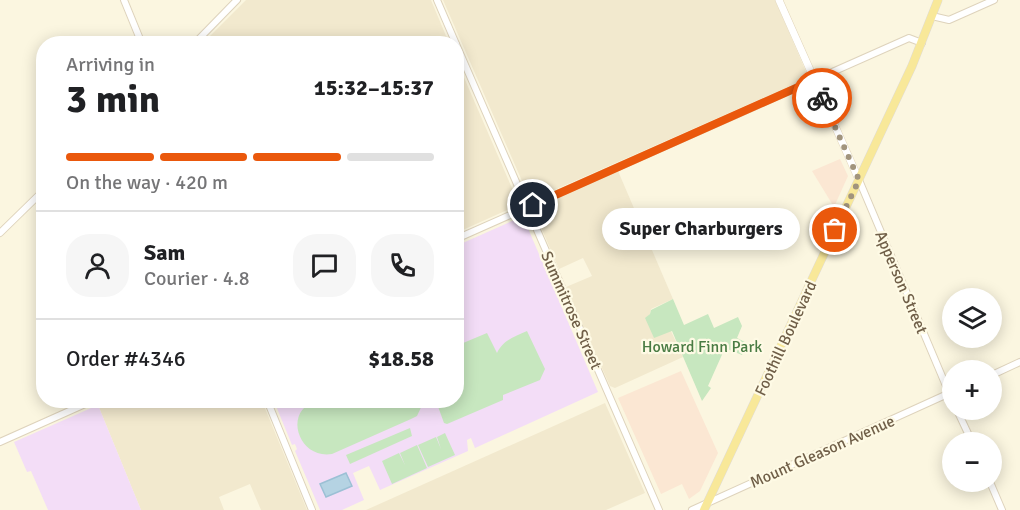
<!DOCTYPE html>
<html lang="en">
<head>
<meta charset="utf-8">
<style>
	body { margin:0; font-family:Signika,sans-serif; background:#f6f6f6; color:#202124; height:100vh; display:flex; flex-direction:column; font-size:22px; white-space:nowrap }
	* { box-sizing:border-box; margin:0 }
	p { font-size:20px; color:#757577 }
	.icon { flex:none; width:33px; height:33px; fill:none; stroke:currentColor; stroke-width:2; stroke-linecap:round; stroke-linejoin:round }
	.map { position:relative; flex:1; overflow:hidden }
	.details { position:absolute; left:36px; top:36px; width:428px; height:372px; display:flex; flex-direction:column; background:#fff; border-radius:24px; box-shadow:0 3px 15px #0003 }
	.details>* { flex:none }
	.fabs { position:absolute; left:942px; top:288px; display:grid; gap:12px }
	.fabs a { display:grid; place-items:center; width:60px; height:60px; border-radius:50%; background:#fff; box-shadow:0 3px 15px #0003; font-size:30px }
	.pin { position:absolute; display:grid; place-items:center; width:51px; height:51px; color:#fff; margin:-26px; border:3px solid #fff; border-radius:50%; box-shadow:0 2px 6px #0007 }
	.courier { position:absolute; display:grid; place-items:center; width:60px; height:60px; margin:-30px; border:4px solid #ea580c; border-radius:50%; background:#fff; color:#222; box-shadow:0 2px 8px #0007 }
	.bubble { position:absolute; height:42px; border-radius:21px; background:#fff; box-shadow:0 3px 15px #0003; font-size:20px; font-weight:800; line-height:42px; text-align:center }
	.summary em { font-style:normal; font-weight:800 }
	.summary div { display:flex; flex-direction:column-reverse }
	.summary { display:flex; align-items:center; justify-content:space-between; height:102px; padding:0 30px }
	h1 { font-size:39px; font-weight:800; line-height:45px }
	.bar { display:grid; grid-template-columns:repeat(4,1fr); gap:9px 6px; align-content:center; height:72px; padding:0 30px }
	.bar i { height:8px; border-radius:4px; background:#e0e0e0 }
	.bar .active { background:#ea580c }
	.bar p { grid-column:span 4 }
	.line { display:flex; align-items:center; gap:15px; padding:0 30px; border-top:2px solid #e0e0e0 }
	.line div { flex:1 }
	.round { display:grid; place-items:center; flex:none; width:63px; height:63px; border-radius:24px; background:#f6f6f6 }
	.map>svg:first-child { display:block }
	.residential { fill:#f2e9ce }
	.commercial { fill:#fbe7d3 }
	.education { fill:#f3ddf7 }
	.green { fill:#c7e7bf }
	.water { fill:#b5d3e3; stroke:#9cc0d5; stroke-width:1.5 }
	.lines { fill:none; stroke-linecap:round; stroke-linejoin:round }
	.tertiary-casing { stroke:#ded3bc; stroke-width:8 }
	.secondary-casing { stroke:#e0d3b7; stroke-width:8 }
	.primary-casing { stroke:#e0dcd7; stroke-width:9 }
	.tertiary { stroke:#fff; stroke-width:6 }
	.secondary { stroke:#fff; stroke-width:7 }
	.primary { stroke:#f8e899; stroke-width:8 }
	.done { stroke:#a1947d; stroke-width:6; stroke-dasharray:0 10.8 }
	.route { stroke:#ea580c; stroke-width:8 }
	.labels { text-anchor:middle; stroke-width:4.5; stroke-linejoin:round; paint-order:stroke }
	.street-label { font-size:16px; fill:#705f48; stroke:#fefae5 }
	.park-label { font-size:16px; fill:#497b43; stroke:#fefae5 }
</style>
</head>
<body>
<div class="map">
<svg width="1020" height="510" viewBox="0 0 1020 510">
	<rect width="100%" height="100%" fill="#fbf6e0"/>
	<g class="residential">
		<path d="M246,0H431L449,43H203Z"/>
		<path d="M443,0H775L807,74L806,79L534,199L529,197Z"/>
		<path d="M456,59L518,202L516,206L456,233Z"/>
		<path d="M618,171L673,299L651,309L650,314L645,319L671,331L683,357L615,388L610,386L566,287L592,276L583,258L559,269L534,211V209Z"/>
		<path d="M107,400L262,401L307,510H261L250,484L219,497L224,510H141L98,405Z"/>
		<path d="M605,403L645,493L606,510H366Z"/>
	</g>
	<g class="commercial">
		<path d="M840,159L848,176L834,207L812,171Z"/>
		<path d="M681,371L718,453L700,491L689,499L682,484L661,494L618,398Z"/>
	</g>
	<g class="education">
		<path d="M521,217L524,219L598,392L475,448L471,438L467,440L468,451L380,490L369,466L353,473L364,500L342,510H320L295,451L297,449L295,444L292,445L274,401L456,400V246Z"/>
		<path d="M98,405L141,510H48L31,471L27,472L14,442Z"/>
	</g>
	<g class="green">
		<path d="M673,299L684,325L708,314L714,328L738,317L742,326L737,338L747,343L742,355L725,348L708,386L711,388L702,401L672,331L654,338L645,318L650,314L651,310Z"/>
		<path d="M527,331L545,369L540,380L503,395V400L447,424L444,423L436,401L456,400V346L487,333L497,353C503,340 514,337 527,331Z"/>
		<path d="M318,400H424V401L417,416L411,419L332,454C303,459 287,423 305,407C308,404 313,402 318,400Z"/>
		<path d="M410,428L412,436L350,464L346,455Z"/>
		<path d="M445,433L455,455L428,467L418,445L436,437L441,449L437,437Z"/>
		<path d="M417,445L427,468L392,484L382,461L399,453L405,465L400,453Z"/>
	</g>
	<path class="water" d="M346,473L352,486L326,497L320,484Z"/>
	<g class="lines">
		<defs>
			<g id="tertiary">
				<path d="M124,0L142,44"/>
				<path d="M437,0L456,44"/>
				<path d="M932,16L949,20L994,0"/>
				<path d="M194,44L237,0"/>
				<path d="M456,44L659,510"/>
				<path d="M859,180L952,400"/>
				<path d="M0,233L44,190"/>
				<path d="M456,239L909,38L922,43"/>
				<path d="M992,375L1020,362"/>
				<path d="M267,400L312,510"/>
				<path d="M957,410L972,442"/>
				<path d="M0,442L94,400"/>
				<path d="M990,482L1002,510"/>
				<path d="M692,510L952,392"/>
			</g>
			<path id="secondary" d="M779,0L859,180"/>
			<path id="primary" d="M704,510L912,66L938,0"/>
		</defs>
		<use href="#tertiary" class="tertiary-casing"/>
		<use href="#secondary" class="secondary-casing"/>
		<use href="#primary" class="primary-casing"/>
		<use href="#tertiary" class="tertiary"/>
		<use href="#secondary" class="secondary"/>
		<use href="#primary" class="primary"/>
	</g>
	<g class="lines">
		<path class="done" d="M822,98L859,180L835,230"/>
		<path class="route" d="M533,205L814,80L822,98"/>
	</g>
	<g class="labels">
		<g class="street-label">
			<text transform="translate(902 282) rotate(67)" y="6">Apperson Street</text>
			<text transform="translate(572 310) rotate(66)" y="6">Summitrose Street</text>
			<text transform="translate(785 338) rotate(-65)" y="6">Foothill Boulevard</text>
			<text transform="translate(822 451) rotate(-24)" y="6">Mount Gleason Avenue</text>
		</g>
		<g class="park-label">
			<text x="702" y="352">Howard Finn Park</text>
		</g>
	</g>
</svg>
<div class="fabs">
<a><svg class="icon" aria-label="layers" viewBox="0 0 24 24"><path d="M12 4l9 5-9 5-9-5zM3 14l9 5 9-5"/></svg></a>
<a>+</a>
<a>−</a>
</div>
<div class="pin" style="left:835px;top:230px;background:#ea580c"><svg class="icon" aria-label="bag" viewBox="0 0 24 24"><path d="M5 8h14l-1 12H6zM9 8a3 3 0 0 1 6 0"/></svg></div>
<div class="pin" style="left:533px;top:205px;background:#1f2937"><svg class="icon" aria-label="home" viewBox="0 0 24 24"><path d="M3 11l9-7 9 7M6 9v11h12V9"/></svg></div>
<div class="courier" style="left:822px;top:98px"><svg class="icon" aria-label="bike" viewBox="0 0 24 24"><circle cx="6" cy="16" r="4"/><circle cx="18" cy="16" r="4"/><path d="M6 16l4-8h5l3 8M10 8l3 8H6M13 5h3"/></svg></div>
<div class="bubble" style="left:602px;top:208px;width:198px">Super Charburgers</div>
<section class="details">
<div class="summary"><div><h1>3 min</h1><p>Arriving in</p></div><em>15:32–15:37</em></div>
<div class="bar"><i class="active"></i><i class="active"></i><i class="active"></i><i></i><p>On the way · 420 m</p></div>
<div class="line" style="height:108px"><a class="round"><svg class="icon" aria-label="person" viewBox="0 0 24 24"><circle cx="12" cy="8" r="4"/><path d="M4 21q1-7 8-7t8 7"/></svg></a><div><b>Sam</b><p>Courier · 4.8</p></div><a class="round"><svg class="icon" aria-label="chat" viewBox="0 0 24 24"><path d="M4 5h16v11H9l-5 4z"/></svg></a><a class="round"><svg class="icon" aria-label="phone" viewBox="0 0 24 24"><path d="M5 4h4l2 5-3 2q2 4 5 5l2-3 5 2v4C11 20 4 13 5 4z"/></svg></a></div>
<div class="line" style="height:78px"><div>Order #4346</div><b>$18.58</b></div>
</section>
</div>
</body>
</html>
